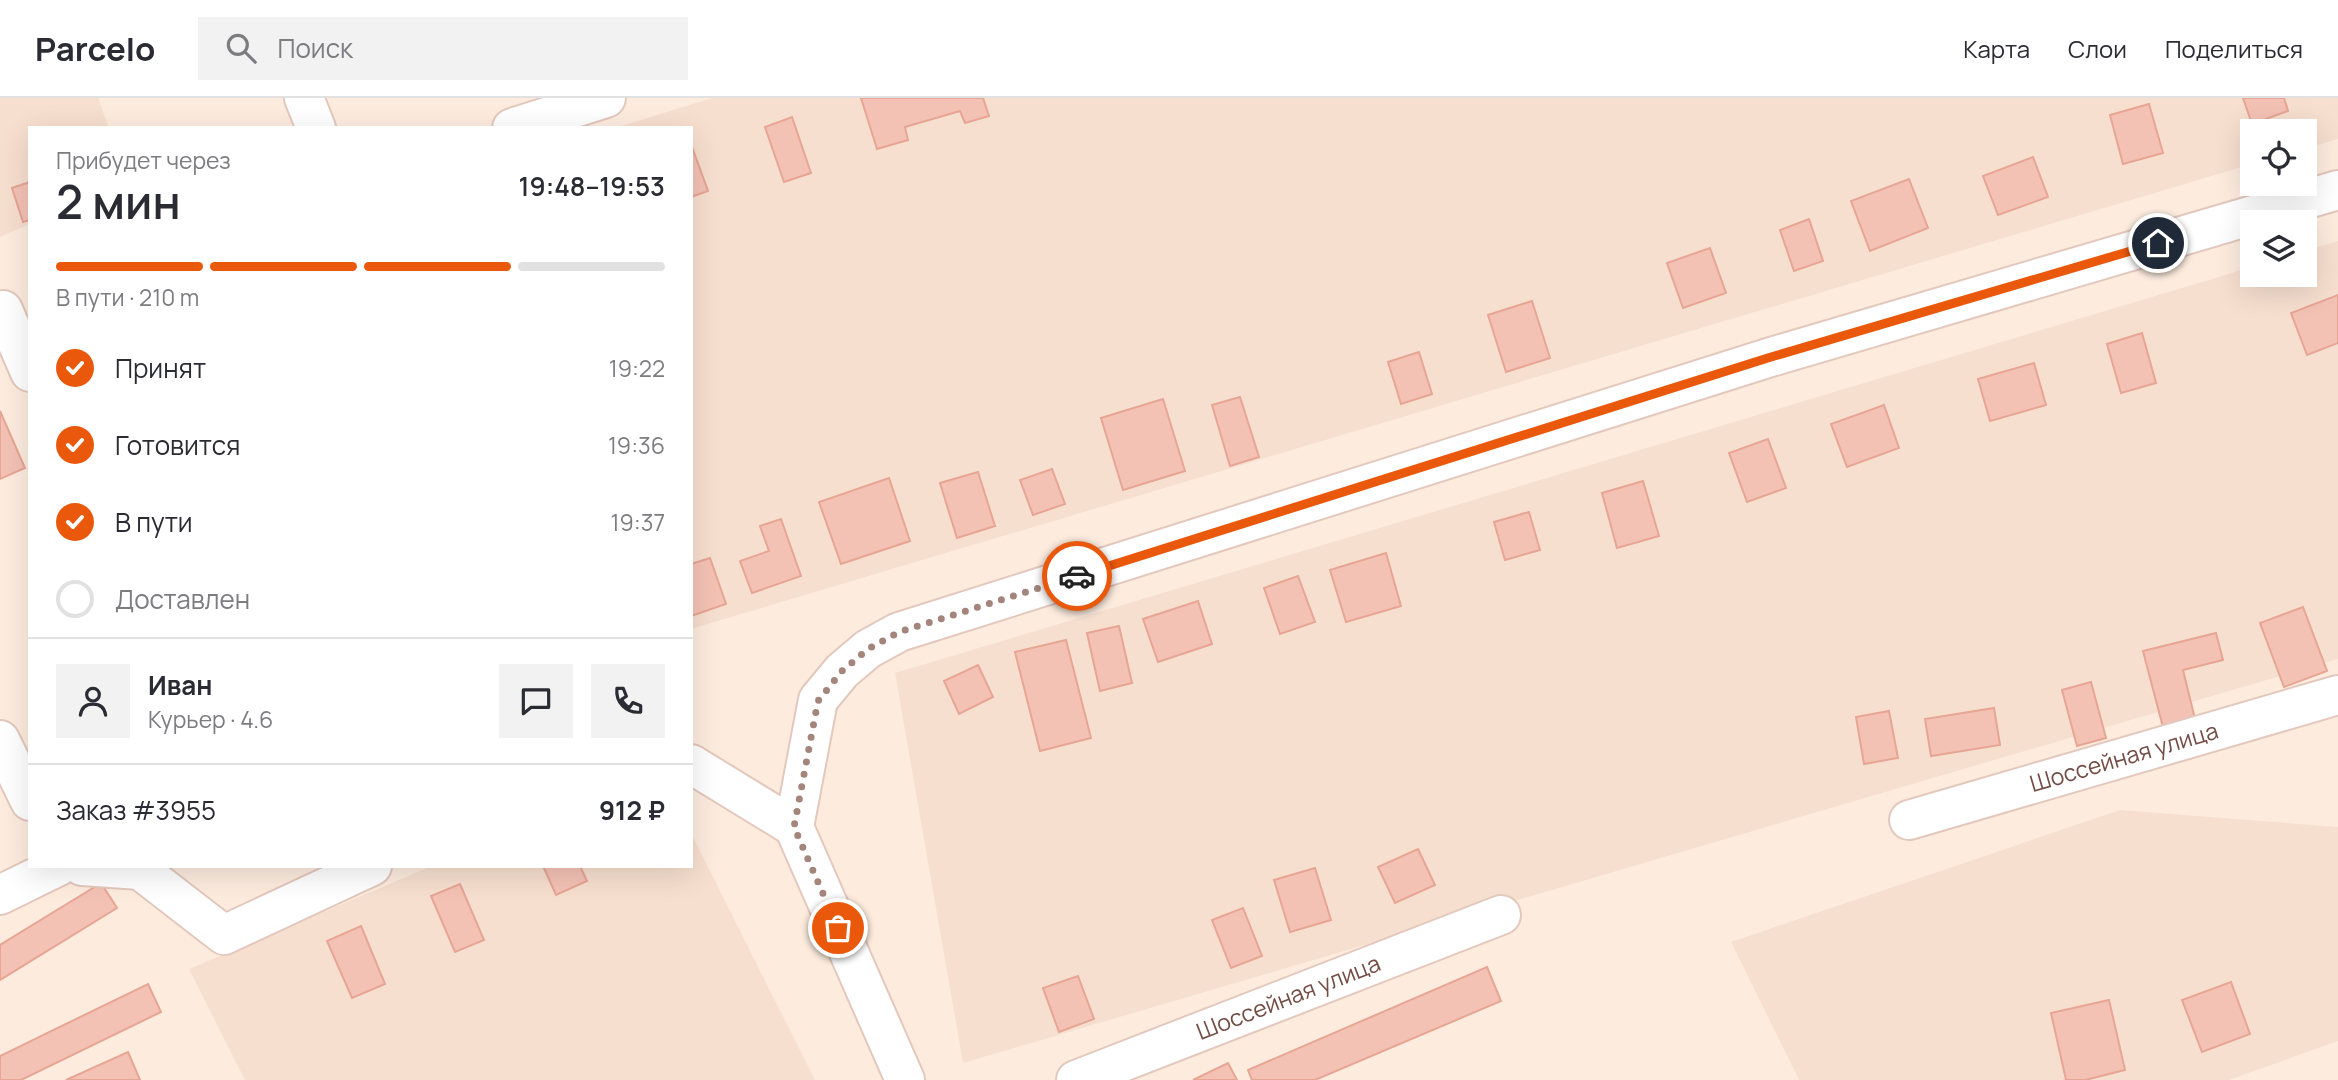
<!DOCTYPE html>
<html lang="ru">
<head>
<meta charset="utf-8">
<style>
	body { margin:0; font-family:Manrope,sans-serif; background:#f2f2f3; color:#2b2b33; height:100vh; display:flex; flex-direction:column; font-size:26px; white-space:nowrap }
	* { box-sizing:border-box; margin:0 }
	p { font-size:23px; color:#7c7c81 }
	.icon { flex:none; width:38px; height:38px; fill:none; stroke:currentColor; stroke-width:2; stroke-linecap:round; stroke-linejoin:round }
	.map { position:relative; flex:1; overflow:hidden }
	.drawer { position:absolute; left:28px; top:28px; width:665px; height:742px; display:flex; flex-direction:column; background:#fff; border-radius:0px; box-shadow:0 7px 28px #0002 }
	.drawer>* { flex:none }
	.controls { position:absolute; left:2240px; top:21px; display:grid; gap:14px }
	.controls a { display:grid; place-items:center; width:77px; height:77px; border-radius:0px; background:#fff; box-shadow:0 7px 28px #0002; font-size:35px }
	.pin { position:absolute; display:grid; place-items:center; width:60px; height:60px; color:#fff; margin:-30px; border:4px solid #fff; border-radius:50%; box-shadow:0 2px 7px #0007 }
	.courier { position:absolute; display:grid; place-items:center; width:70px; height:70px; margin:-35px; border:5px solid #ea580c; border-radius:50%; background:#fff; color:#222; box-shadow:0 2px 9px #0007 }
	.head em { font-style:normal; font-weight:600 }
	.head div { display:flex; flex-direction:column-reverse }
	.head { display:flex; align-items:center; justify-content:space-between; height:119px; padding:0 28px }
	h1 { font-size:46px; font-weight:600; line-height:52px }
	.bar { display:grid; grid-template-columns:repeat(4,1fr); gap:10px 7px; align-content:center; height:84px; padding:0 28px }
	.bar i { height:9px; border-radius:5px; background:#e1e1e2 }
	.bar .current { background:#ea580c }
	.bar p { grid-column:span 4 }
	.line { display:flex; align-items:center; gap:18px; padding:0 28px; border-top:2px solid #e1e1e2 }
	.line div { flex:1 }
	.round { display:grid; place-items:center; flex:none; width:74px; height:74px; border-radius:0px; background:#f2f2f3 }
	ol { padding:0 28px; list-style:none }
	li { display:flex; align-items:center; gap:21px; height:77px }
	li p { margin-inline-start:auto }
	li .icon { padding:7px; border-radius:50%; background:#ea580c; color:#fff; stroke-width:4 }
	li:last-child { color:#7c7c81 }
	li i { width:38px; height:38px; border:4px solid #e1e1e2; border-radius:50% }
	header { display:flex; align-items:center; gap:42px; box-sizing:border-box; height:98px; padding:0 35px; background:#fff; border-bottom:2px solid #e1e1e2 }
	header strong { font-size:33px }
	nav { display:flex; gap:38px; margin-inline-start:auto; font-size:24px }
	.search { width:490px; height:63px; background:#f2f2f3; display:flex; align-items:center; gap:18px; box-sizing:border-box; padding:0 24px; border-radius:0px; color:#7c7c81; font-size:26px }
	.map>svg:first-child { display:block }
	.residential { fill:#f7dfcf }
	.building { fill:#f4c2b5; stroke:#e7a594; stroke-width:2 }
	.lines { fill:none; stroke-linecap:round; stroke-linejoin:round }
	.minor-casing { stroke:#e3c8bd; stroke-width:42 }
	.minor { stroke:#fff; stroke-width:38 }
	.done { stroke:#a4857b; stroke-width:7; stroke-dasharray:0 12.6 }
	.route { stroke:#ea580c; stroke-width:9 }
	.labels { text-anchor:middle; stroke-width:7; stroke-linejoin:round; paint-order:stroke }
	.street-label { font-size:23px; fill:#744e46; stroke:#fff0e6 }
</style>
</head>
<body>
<header>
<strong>Parcelo</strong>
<div class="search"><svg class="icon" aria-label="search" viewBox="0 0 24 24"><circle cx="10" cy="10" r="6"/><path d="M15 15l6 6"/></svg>Поиск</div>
<nav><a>Карта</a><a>Слои</a><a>Поделиться</a></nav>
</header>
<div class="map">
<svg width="2338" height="982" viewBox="0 0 2338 982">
	<rect width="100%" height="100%" fill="#fdecde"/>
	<g class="residential">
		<path d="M0,0H98L109,30H30V126L0,139Z"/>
		<path d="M712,0H2338V41L2305,51V33H2252V66L691,531V30H615Z"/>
		<path d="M2338,143V561L963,965L895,575L2252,169V177H2305V153Z"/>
		<path d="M2120,712L2338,729V943L2229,982H1799L1731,844Z"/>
		<path d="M691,735L815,982H245L189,871L432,768H691Z"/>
	</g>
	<g class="building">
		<path d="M861,0H983L989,18L965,25L960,13L905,29L908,42L877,51Z"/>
		<path d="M2243,0H2284L2288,13L2252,26Z"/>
		<path d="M2149,6L2163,55L2123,66L2110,17Z"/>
		<path d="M792,19L811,75L784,84L765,29Z"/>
		<path d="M692,49L708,93L691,99V49Z"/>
		<path d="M2033,59L2048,99L1998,117L1983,78Z"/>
		<path d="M1909,81L1928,130L1870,153L1851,103Z"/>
		<path d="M30,84V122L23,124L12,90Z"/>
		<path d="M1809,121L1823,163L1794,173L1780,132Z"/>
		<path d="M1710,150L1726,195L1683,210L1667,165Z"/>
		<path d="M2338,197V245L2307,257L2291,215Z"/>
		<path d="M1532,203L1550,260L1506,274L1488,217Z"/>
		<path d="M2142,235L2156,285L2121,295L2107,246Z"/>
		<path d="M1419,254L1432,296L1401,306L1388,264Z"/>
		<path d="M2034,265L2046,307L1990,323L1978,281Z"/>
		<path d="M1240,299L1259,359L1230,368L1212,307Z"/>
		<path d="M1163,301L1185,373L1123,392L1101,320Z"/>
		<path d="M1884,307L1899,350L1847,369L1831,326Z"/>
		<path d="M0,313L25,370L0,381Z"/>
		<path d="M1768,341L1786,390L1747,404L1729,355Z"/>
		<path d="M1052,371L1065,406L1033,417L1020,382Z"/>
		<path d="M978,374L995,428L957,440L940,385Z"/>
		<path d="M889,380L910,443L841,466L819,404Z"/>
		<path d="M1643,383L1659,438L1617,450L1602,395Z"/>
		<path d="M1529,414L1540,452L1505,462L1494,424Z"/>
		<path d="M781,421L801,478L752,495L740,463L769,453L760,428Z"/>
		<path d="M1386,455L1401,508L1346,524L1330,472Z"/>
		<path d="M710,460L726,506L691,518V466Z"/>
		<path d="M1298,478L1315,524L1280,536L1264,490Z"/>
		<path d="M1198,503L1212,546L1158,564L1143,521Z"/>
		<path d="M2303,509L2327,573L2284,589L2260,525Z"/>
		<path d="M1119,528L1132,585L1100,593L1087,535Z"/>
		<path d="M2216,535L2223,562L2183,572L2196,625L2164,633L2143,553Z"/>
		<path d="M1066,542L1091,640L1040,653L1015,554Z"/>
		<path d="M978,567L993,599L959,616L944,583Z"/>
		<path d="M2091,584L2106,640L2077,648L2062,592Z"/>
		<path d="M1994,610L2000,647L1931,658L1925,621Z"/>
		<path d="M1889,613L1898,660L1864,666L1856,619Z"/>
		<path d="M1418,751L1435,787L1395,805L1378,769Z"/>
		<path d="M543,768H580L587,783L556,797Z"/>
		<path d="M1315,770L1331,822L1290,834L1274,782Z"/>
		<path d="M101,785L117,810L0,882V847Z"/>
		<path d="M460,786L484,842L455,854L431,798Z"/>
		<path d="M1243,810L1262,858L1231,870L1212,822Z"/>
		<path d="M361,828L385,886L352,900L327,843Z"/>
		<path d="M1487,869L1501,903L1315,982H1252L1248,972Z"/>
		<path d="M1078,878L1094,921L1059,934L1043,890Z"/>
		<path d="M2231,884L2250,936L2202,954L2182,902Z"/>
		<path d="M148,886L161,914L21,982H0V958Z"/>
		<path d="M2109,902L2125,972L2085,982H2066L2051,915Z"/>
		<path d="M128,954L140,982H66Z"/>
		<path d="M1228,965L1237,982H1193Z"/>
	</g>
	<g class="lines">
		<defs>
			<g id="minor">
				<path d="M304,0L316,30"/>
				<path d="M512,30L606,0"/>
				<path d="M3,212L30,274"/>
				<path d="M0,642L30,703"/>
				<path d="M691,666L794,729"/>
				<path id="s1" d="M1909,722L2338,597"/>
				<path d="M794,729L818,602L842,573L868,551L899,534L1771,259L2338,92"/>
				<path d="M794,729L905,982"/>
				<path d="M82,768L140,772L224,837L372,768"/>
				<path d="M0,797L59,768"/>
				<path id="s2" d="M1076,982L1501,817"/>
			</g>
		</defs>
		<use href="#minor" class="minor-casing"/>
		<use href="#minor" class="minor"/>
	</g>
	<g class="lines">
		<path class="done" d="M838,830L794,729L818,603L842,573L868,551L899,534L1077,478"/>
		<path class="route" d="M1077,478L1771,259L2158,145"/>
	</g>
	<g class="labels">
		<g class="street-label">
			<text dy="8" stroke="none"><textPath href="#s1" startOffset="224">Шоссейная улица</textPath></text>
			<text dy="8" stroke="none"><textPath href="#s2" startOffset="228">Шоссейная улица</textPath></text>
		</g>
	</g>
</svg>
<div class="controls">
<a><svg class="icon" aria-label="locate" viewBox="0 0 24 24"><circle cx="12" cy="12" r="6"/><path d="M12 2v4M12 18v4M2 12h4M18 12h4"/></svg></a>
<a><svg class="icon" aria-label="layers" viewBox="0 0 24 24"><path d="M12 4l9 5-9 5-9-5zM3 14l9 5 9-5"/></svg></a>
</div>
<div class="pin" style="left:838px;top:830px;background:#ea580c"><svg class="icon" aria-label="bag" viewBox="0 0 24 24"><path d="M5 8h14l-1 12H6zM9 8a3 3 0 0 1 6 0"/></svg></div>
<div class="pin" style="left:2158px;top:145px;background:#1f2937"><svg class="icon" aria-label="home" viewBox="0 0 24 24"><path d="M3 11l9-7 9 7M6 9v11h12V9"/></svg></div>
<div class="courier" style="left:1077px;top:478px"><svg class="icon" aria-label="car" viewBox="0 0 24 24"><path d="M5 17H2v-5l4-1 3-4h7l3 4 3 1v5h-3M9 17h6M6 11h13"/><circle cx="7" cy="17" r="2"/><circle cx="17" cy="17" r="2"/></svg></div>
<section class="drawer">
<div class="head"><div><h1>2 мин</h1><p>Прибудет через</p></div><em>19:48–19:53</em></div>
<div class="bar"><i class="current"></i><i class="current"></i><i class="current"></i><i></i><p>В пути · 210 m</p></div>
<ol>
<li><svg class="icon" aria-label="check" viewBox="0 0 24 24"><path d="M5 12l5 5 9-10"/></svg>Принят<p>19:22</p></li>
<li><svg class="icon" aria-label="check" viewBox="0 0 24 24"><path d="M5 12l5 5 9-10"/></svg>Готовится<p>19:36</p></li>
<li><svg class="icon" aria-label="check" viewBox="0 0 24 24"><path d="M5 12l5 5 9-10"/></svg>В пути<p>19:37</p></li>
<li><i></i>Доставлен</li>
</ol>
<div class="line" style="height:126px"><a class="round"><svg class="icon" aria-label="person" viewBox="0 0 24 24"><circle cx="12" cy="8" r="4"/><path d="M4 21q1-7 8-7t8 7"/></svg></a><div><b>Иван</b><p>Курьер · 4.6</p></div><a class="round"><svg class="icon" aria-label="chat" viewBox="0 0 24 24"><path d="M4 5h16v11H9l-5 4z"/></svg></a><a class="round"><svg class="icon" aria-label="phone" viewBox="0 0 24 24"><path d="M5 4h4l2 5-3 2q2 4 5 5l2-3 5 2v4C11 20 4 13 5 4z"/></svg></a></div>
<div class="line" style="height:91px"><div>Заказ #3955</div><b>912 ₽</b></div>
</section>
</div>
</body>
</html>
